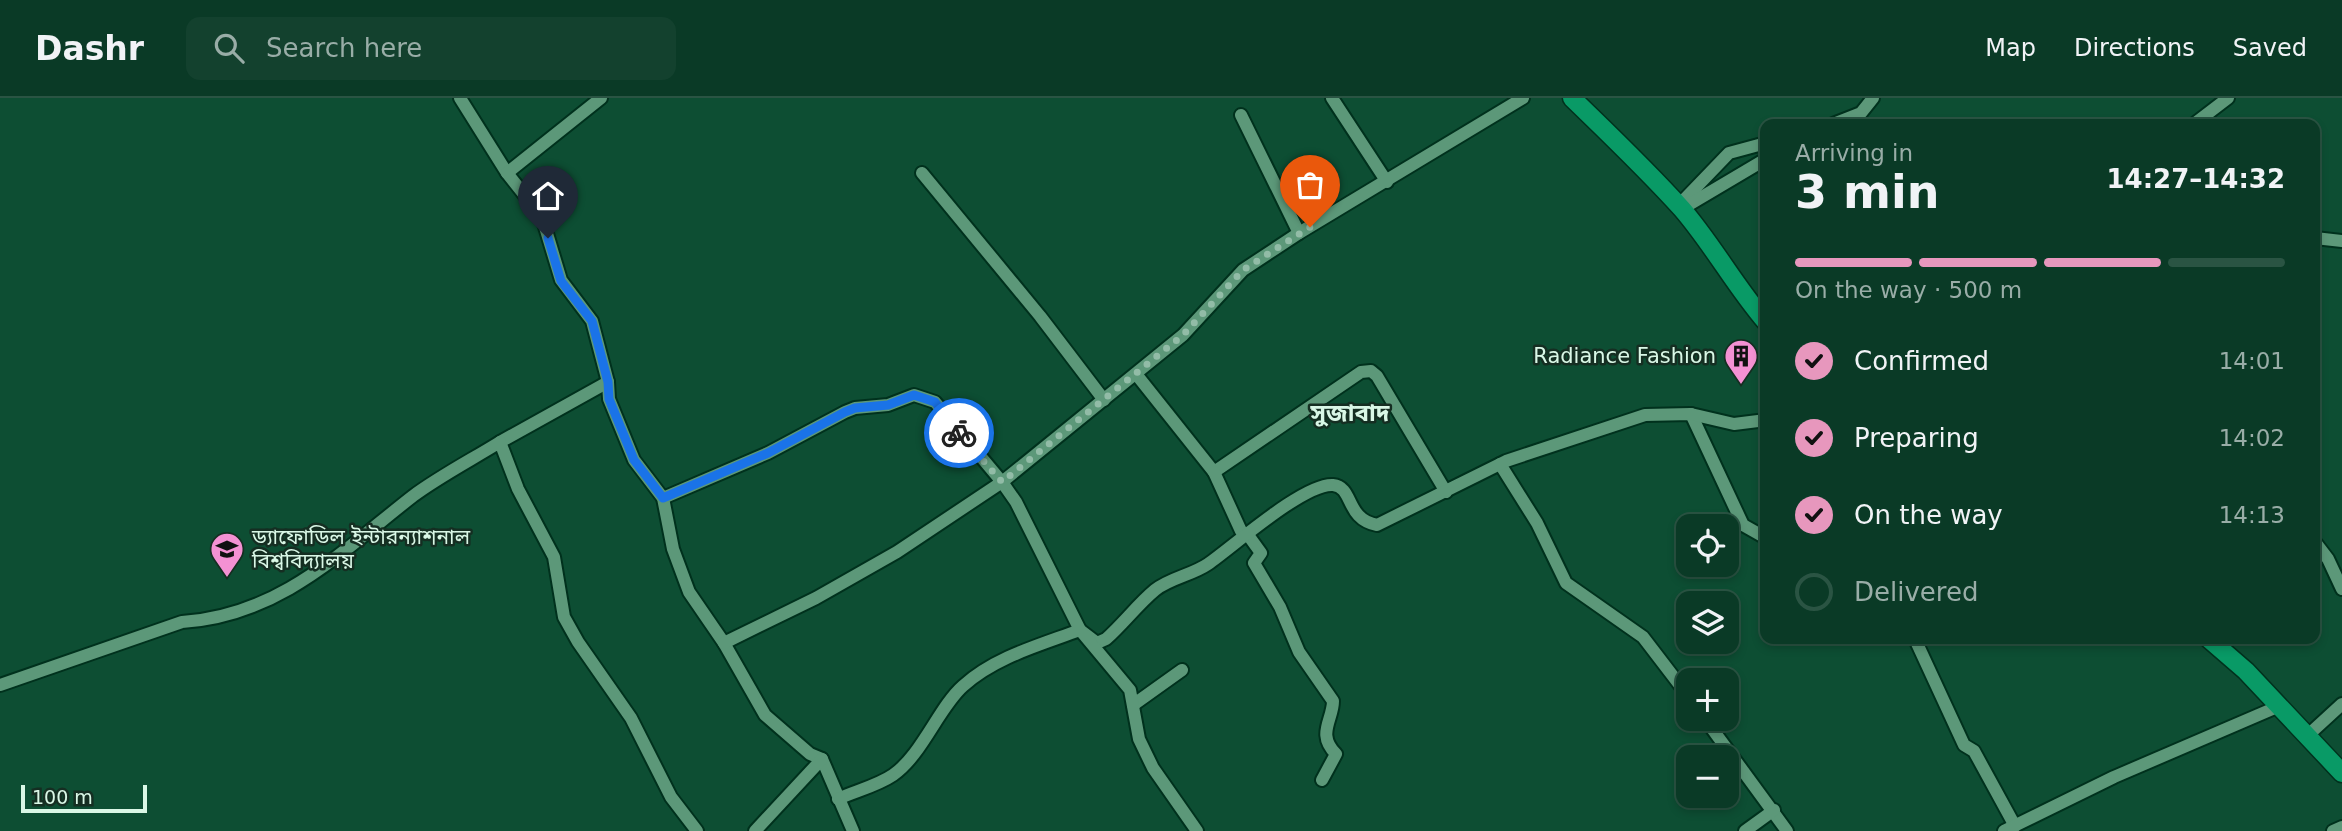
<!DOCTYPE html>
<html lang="en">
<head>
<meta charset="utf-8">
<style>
	body { margin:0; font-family:"DejaVu Sans","Noto Sans Bengali",sans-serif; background:#13412e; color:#f1f3f6; height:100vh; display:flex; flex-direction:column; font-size:26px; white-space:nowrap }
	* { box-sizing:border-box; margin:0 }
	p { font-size:23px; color:#99ada7 }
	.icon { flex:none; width:38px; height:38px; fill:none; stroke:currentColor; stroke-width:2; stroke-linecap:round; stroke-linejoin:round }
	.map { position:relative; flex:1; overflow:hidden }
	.side { position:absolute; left:1760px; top:21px; width:560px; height:525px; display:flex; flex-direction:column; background:#0a3a26; border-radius:14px; box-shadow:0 4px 10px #0003,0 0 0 2px #2a5443 }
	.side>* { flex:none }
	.tools { position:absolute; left:1676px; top:416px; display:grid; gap:14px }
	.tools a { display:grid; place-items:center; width:63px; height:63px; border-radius:14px; background:#0a3a26; box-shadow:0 4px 10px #0003,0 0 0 2px #2a5443; font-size:35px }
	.scale { position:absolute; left:21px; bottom:18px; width:126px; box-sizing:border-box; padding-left:7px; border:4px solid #d9f7e6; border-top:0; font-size:19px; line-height:24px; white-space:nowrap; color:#d9f7e6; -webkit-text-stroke:5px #152e22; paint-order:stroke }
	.pin { position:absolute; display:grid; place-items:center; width:60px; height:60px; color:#fff; margin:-72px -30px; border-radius:50% 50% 50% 0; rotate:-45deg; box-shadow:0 0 7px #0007 }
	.pin .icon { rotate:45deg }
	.courier { position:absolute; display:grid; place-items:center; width:70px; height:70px; margin:-35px; border:5px solid #1a73e8; border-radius:50%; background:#fff; color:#222; box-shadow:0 2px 9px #0007 }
	.head em { font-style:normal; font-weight:600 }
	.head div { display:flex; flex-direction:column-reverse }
	.head { display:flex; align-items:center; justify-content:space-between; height:119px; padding:0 35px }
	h1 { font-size:46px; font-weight:600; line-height:52px }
	.bar { display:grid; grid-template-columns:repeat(4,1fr); gap:10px 7px; align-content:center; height:84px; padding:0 35px }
	.bar i { height:9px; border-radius:5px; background:#2a5443 }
	.bar .current { background:#e797bd }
	.bar p { grid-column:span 4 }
	ol { padding:0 35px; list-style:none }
	li { display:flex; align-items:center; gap:21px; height:77px }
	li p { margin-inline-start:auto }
	li .icon { padding:7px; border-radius:50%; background:#e797bd; color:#111; stroke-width:4 }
	li:last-child { color:#99ada7 }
	li i { width:38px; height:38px; border:4px solid #2a5443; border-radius:50% }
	header { display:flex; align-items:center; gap:42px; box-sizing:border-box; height:98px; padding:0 35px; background:#0a3a26; border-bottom:2px solid #2a5443 }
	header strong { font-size:33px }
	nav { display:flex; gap:38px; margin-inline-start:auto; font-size:24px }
	.search { width:490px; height:63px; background:#13412e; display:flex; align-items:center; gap:18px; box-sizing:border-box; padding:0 24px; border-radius:14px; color:#99ada7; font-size:26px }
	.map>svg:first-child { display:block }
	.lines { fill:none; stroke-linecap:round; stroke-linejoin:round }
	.minor-casing { stroke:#00311d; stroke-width:16 }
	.highway-casing { stroke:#00311d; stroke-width:21 }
	.minor { stroke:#5c9879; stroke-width:12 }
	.highway { stroke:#099a66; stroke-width:18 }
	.done { stroke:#92bca7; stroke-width:7; stroke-dasharray:0 12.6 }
	.route { stroke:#1a73e8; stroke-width:9 }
	.labels { text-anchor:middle; stroke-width:5; stroke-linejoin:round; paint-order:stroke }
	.poi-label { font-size:21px; fill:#d9f7e6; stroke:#152e22; text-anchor:end }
	.quarter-label { font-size:24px; font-weight:bold; fill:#d9f7e6; stroke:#152e22 }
</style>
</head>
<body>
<header>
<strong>Dashr</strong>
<div class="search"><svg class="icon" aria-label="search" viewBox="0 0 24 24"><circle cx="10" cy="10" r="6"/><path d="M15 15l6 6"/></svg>Search here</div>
<nav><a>Map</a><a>Directions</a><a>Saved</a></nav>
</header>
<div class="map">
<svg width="2342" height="733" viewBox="0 0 2342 733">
	<rect width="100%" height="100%" fill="#0d4e33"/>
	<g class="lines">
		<defs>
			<g id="minor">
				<path d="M460,0L507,75L542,119L561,182L592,223L608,284L609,301L634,362L663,400L673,451L689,494L724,545L765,617L810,656L822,661L853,733"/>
				<path d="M1332,0L1387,84"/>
				<path d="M1241,17L1299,135"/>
				<path d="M1833,26L1861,15L1873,0"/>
				<path d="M2194,26L2228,0"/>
				<path d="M507,75L601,0"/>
				<path d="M922,75L1040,218L1104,302"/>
				<path d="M1678,108L1729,55L1766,45"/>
				<path d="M1685,109L1766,61"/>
				<path d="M2315,140L2342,143"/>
				<path d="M1136,276L1214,374L1361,274L1371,273L1377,278L1446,394"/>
				<path d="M1691,316L1743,427L1766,440"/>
				<path d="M500,344L608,284"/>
				<path d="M1500,366L1537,425L1566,485L1643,539L1689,599"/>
				<path d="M1214,374L1241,433L1248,437L1261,455L1254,465L1280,509L1299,554L1333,603C1333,622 1316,636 1336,656L1322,682"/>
				<path d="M663,400L768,355L845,314L855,310L888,307L914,297L935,304L1002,384L897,454L816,500L724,545"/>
				<path d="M2315,444L2328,461L2342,491"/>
				<path d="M1915,541L1964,647L1974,653L2015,728"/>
				<path d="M0,587L182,524C279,518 341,454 413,398C440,378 471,362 500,344L518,391L554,459L564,519L578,544L631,620L671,699L697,733"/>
				<path d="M1133,607L1182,572"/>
				<path d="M1705,621L1787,733"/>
				<path d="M2306,639L2342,606"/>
				<path d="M838,701C855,693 877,688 893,677C922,657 939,609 963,588C995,559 1040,547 1080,532L1097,545L1106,541C1123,526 1138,506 1155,492C1170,480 1192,477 1208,466C1234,448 1304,385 1333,387C1354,389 1345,421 1377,427L1506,363L1645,317L1691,316L1734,326L1766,322"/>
				<path d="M755,733L822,661"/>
				<path d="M1197,733L1153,670L1139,641L1130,592L1080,532L1016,404L1002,384L1183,237L1243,172L1299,135L1523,0"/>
				<path d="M1745,733L1774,712"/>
				<path d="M2004,733L2114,679L2277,609"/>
				<path d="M2333,733L2342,729"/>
			</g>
			<g id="highway">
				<path d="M1572,0C1609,36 1647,72 1682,111C1713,147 1735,188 1766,224"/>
				<path d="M2209,541L2246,573L2342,675"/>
			</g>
		</defs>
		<use href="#minor" class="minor-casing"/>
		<use href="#highway" class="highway-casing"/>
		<use href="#minor" class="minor"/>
		<use href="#highway" class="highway"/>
	</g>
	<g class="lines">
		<path class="done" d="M959,335L1002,384L1183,237L1243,172L1310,129"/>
		<path class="route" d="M548,140L561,183L592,223L608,284L609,301L634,362L663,400L768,355L845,314L855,310L888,307L914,297L935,304L959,335"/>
	</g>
	<defs>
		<symbol id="building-pin" viewBox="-11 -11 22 30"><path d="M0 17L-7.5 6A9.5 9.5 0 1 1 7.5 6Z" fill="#f491d3" stroke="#152e22"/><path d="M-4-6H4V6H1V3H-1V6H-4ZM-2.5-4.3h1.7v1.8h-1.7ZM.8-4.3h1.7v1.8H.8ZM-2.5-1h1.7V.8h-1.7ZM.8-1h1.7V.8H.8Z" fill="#111"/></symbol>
		<symbol id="university-pin" viewBox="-11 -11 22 30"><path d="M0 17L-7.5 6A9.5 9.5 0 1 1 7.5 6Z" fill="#f491d3" stroke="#152e22"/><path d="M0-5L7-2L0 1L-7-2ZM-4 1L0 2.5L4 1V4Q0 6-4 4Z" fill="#111"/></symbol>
	</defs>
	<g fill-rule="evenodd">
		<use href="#building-pin" x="1722" y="239" width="38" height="52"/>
		<use href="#university-pin" x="208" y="432" width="38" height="52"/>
	</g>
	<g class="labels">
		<g class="poi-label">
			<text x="1716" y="265">Radiance Fashion</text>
			<text x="252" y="446" text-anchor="start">ড্যাফোডিল ইন্টারন্যাশনাল<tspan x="252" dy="24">বিশ্ববিদ্যালয়</tspan></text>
		</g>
		<g class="quarter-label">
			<text x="1350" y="323">সুজাবাদ</text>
		</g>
	</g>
</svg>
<div class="tools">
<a><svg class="icon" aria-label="locate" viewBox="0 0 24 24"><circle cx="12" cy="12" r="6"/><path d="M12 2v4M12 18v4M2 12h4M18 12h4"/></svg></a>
<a><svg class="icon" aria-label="layers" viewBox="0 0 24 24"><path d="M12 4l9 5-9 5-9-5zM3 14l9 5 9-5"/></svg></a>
<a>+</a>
<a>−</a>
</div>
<div class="scale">100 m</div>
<div class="pin" style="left:1310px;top:129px;background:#ea580c"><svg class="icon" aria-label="bag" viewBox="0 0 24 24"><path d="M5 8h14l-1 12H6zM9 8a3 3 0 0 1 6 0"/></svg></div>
<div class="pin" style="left:548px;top:140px;background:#1f2937"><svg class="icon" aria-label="home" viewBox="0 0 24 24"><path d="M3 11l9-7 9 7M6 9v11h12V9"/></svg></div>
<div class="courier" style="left:959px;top:335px"><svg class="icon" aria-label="bike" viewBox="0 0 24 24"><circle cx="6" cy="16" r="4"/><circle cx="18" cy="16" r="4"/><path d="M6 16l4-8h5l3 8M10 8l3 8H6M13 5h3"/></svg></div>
<section class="side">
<div class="head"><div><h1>3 min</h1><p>Arriving in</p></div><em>14:27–14:32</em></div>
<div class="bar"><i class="current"></i><i class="current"></i><i class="current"></i><i></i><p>On the way · 500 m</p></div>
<ol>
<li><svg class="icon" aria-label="check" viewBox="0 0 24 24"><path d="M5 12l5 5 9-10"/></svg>Confirmed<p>14:01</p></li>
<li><svg class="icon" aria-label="check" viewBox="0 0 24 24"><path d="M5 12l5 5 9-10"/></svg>Preparing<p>14:02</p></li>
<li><svg class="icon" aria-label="check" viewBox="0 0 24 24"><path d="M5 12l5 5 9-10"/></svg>On the way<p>14:13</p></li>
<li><i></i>Delivered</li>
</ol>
</section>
</div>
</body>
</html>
